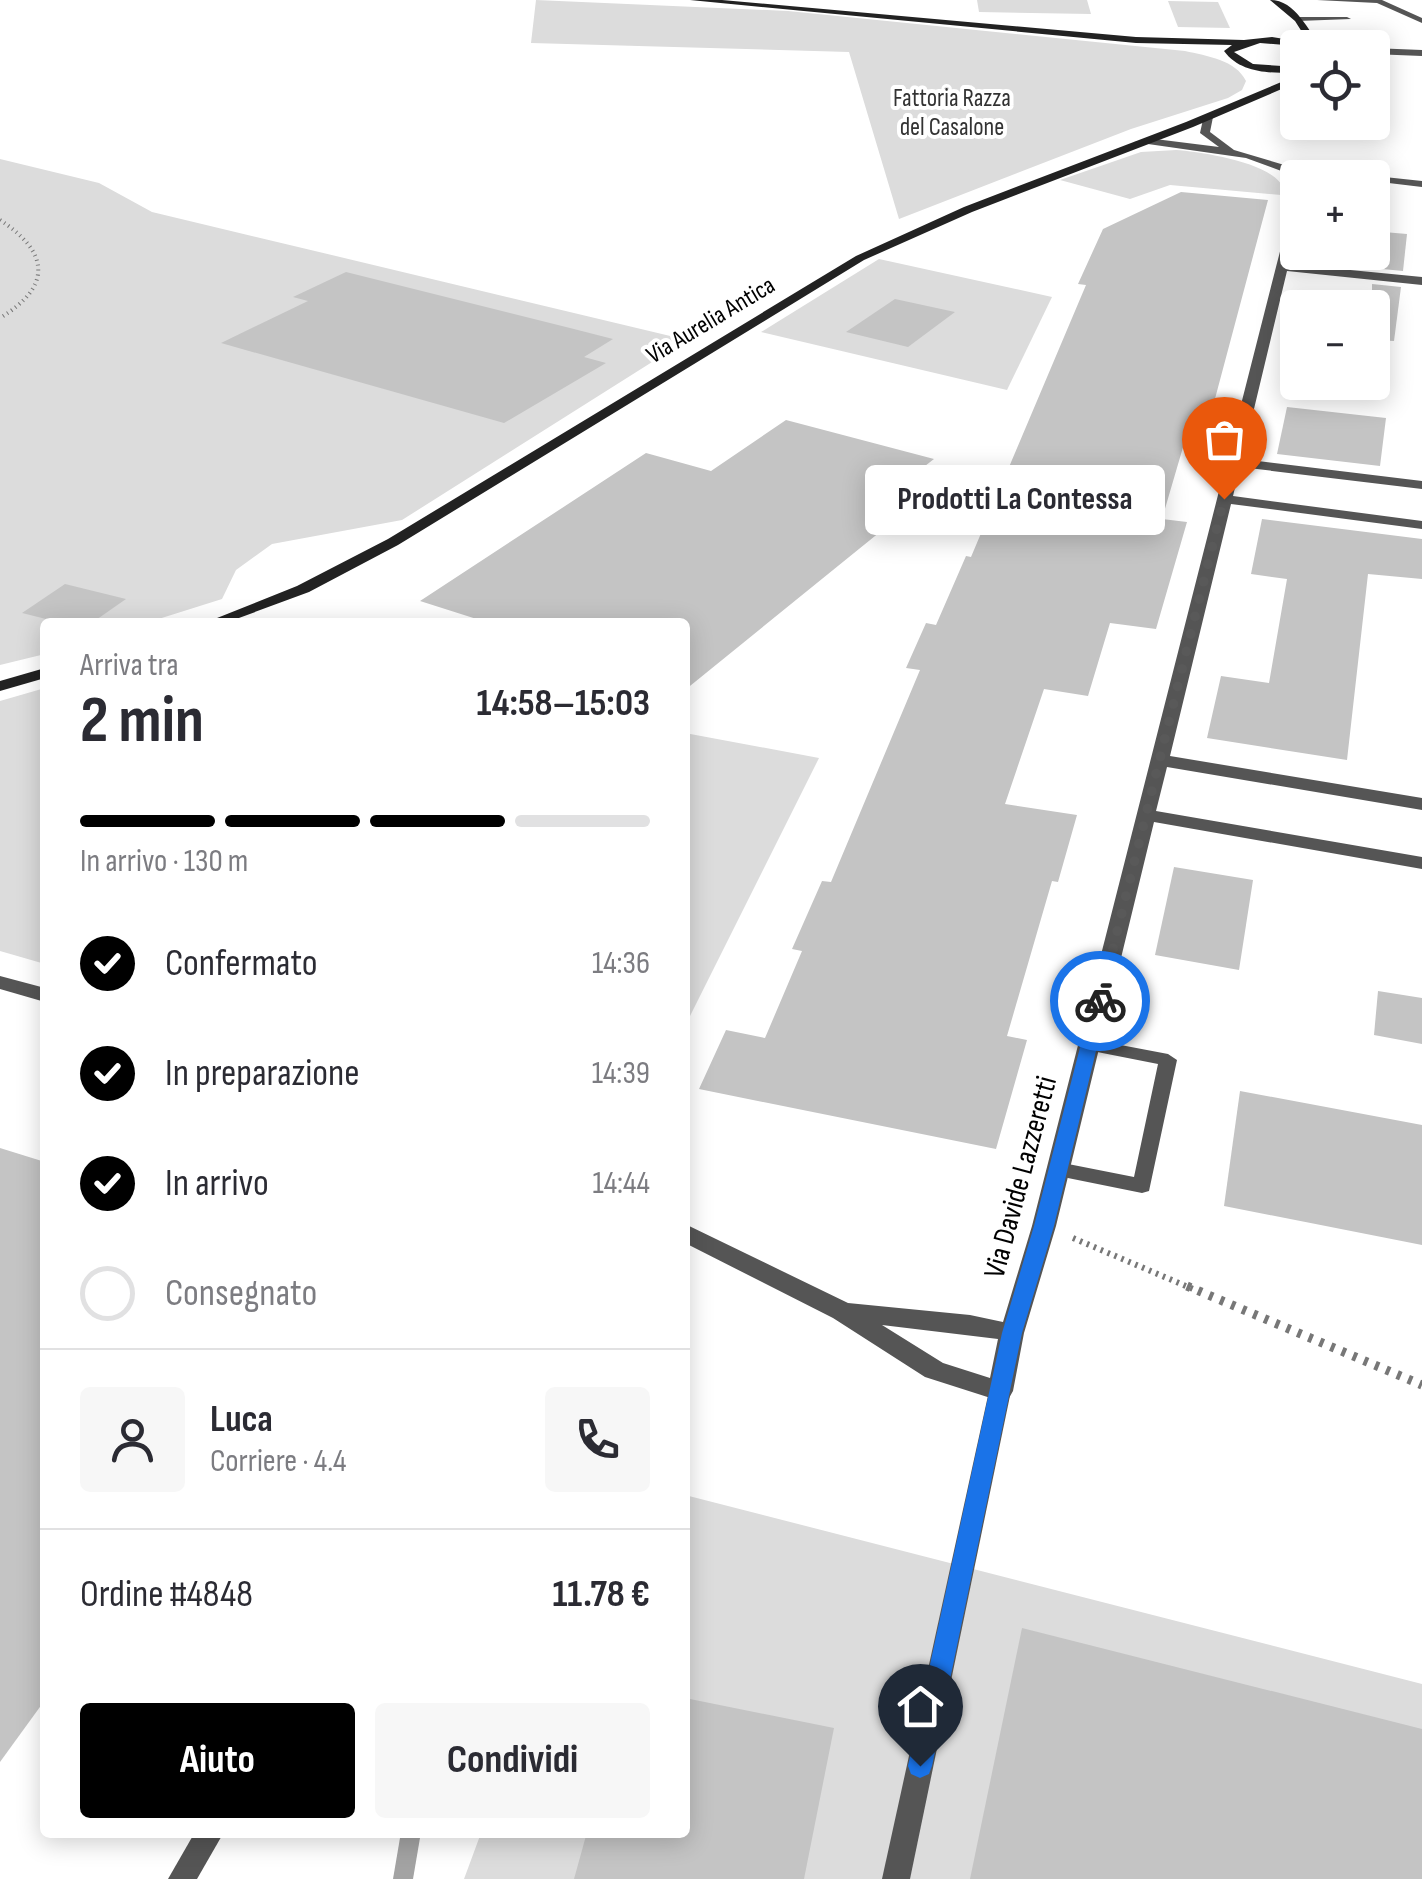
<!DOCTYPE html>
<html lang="it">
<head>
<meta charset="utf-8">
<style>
	body { margin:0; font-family:"Sofia Sans Condensed",sans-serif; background:#f7f7f7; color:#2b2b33; height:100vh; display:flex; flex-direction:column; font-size:38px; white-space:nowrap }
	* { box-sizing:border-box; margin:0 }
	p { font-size:32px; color:#7c7c81 }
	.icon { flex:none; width:55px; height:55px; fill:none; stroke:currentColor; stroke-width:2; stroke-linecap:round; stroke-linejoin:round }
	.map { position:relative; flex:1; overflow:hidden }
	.sheet { position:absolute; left:40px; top:618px; width:650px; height:1220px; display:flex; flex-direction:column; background:#fff; border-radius:10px; box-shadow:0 5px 25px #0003 }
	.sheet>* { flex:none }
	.tools { position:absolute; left:1280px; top:30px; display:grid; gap:20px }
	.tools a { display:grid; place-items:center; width:110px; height:110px; border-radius:10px; background:#fff; box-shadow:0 5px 25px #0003; font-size:50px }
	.pin { position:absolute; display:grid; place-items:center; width:85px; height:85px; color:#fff; margin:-102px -42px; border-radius:50% 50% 50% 0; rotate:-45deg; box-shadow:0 0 10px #0007 }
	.pin .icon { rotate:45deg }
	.courier { position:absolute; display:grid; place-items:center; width:100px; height:100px; margin:-50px; border:8px solid #1a73e8; border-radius:50%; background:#fff; color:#222; box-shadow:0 2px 12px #0007 }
	.bubble { position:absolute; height:70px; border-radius:10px; background:#fff; box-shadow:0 5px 25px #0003; font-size:32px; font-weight:700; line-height:70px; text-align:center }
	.headline em { font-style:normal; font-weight:700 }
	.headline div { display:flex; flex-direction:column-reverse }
	.headline { display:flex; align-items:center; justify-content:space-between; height:170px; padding:0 40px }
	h1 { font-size:65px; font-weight:700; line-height:75px }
	.bar { display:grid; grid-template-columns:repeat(4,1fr); gap:15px 10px; align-content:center; height:120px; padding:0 40px }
	.bar i { height:12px; border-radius:8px; background:#e1e1e2 }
	.bar .current { background:#000 }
	.bar p { grid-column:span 4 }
	.line { display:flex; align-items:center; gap:25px; padding:0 40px; border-top:2px solid #e1e1e2 }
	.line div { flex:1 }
	.round { display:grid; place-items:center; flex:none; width:105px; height:105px; border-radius:10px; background:#f7f7f7 }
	ol { padding:0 40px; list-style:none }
	li { display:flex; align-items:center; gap:30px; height:110px }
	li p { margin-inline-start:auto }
	li .icon { padding:10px; border-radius:50%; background:#000; color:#fff; stroke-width:4 }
	li:last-child { color:#7c7c81 }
	li i { width:55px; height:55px; border:5px solid #e1e1e2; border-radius:50% }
	.primary-button { display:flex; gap:20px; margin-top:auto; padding:20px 40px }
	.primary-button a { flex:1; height:115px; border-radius:10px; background:#000; color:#fff; font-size:40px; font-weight:700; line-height:115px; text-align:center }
	.primary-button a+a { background:#f7f7f7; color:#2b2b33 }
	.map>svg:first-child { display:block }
	.green { fill:#dcdcdc }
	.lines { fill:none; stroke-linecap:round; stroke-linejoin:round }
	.stream { fill:#a3a3a3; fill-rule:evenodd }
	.building { fill:#c4c4c4 }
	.path-far2 { stroke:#777; stroke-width:4; stroke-dasharray:1 4; stroke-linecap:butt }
	.path-far1 { stroke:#777; stroke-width:6; stroke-dasharray:2.5 5; stroke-linecap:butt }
	.path { stroke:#777; stroke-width:9; stroke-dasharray:4 8; stroke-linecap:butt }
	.lane { fill:#555; fill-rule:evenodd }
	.street { fill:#555; fill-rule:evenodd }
	.secondary { fill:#222; fill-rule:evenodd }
	.route { fill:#1a73e8 }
	.done { stroke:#595959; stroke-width:10; stroke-dasharray:0 18 }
	.labels { text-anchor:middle; stroke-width:8; stroke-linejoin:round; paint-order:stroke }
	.far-park-label { font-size:25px; fill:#333; stroke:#fff }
	.far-street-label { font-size:25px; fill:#000; stroke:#fff }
	.street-label { font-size:30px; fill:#000; stroke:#fff }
</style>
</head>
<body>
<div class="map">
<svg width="1422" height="1879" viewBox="0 0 1422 1879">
	<rect width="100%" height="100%" fill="#fff"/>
	<g class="green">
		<path d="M536,0L788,11L1185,51C1207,56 1236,60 1246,81L1242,90L1228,98L1131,129L899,219L849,52L531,43Z"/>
		<path d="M977,0H1087L1091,14L979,12Z"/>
		<path d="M1168,1L1218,2L1230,28L1178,27Z"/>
		<path d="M1176,150C1202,152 1277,163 1284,190L1281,195L1170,185L1130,199L1060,180L1141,152Z"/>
		<path d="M0,159L99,183L152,212L687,340L402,520L272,544L236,570L222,599L149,622H45V654L0,665Z"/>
		<path d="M879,259L1052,297L1007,390L761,332Z"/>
		<path d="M45,688V964L0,951V701Z"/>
		<path d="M685,733L819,758L685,1026Z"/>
		<path d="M685,1495L1422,1684V1879H464L481,1833L685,1832Z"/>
	</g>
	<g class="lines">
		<path class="stream" d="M401,1832H421L413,1879H393Z"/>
	</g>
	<g class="building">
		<path d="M1181,192L1268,200L1204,440L1186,437L1162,519L1187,522L1156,629L1110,623L1088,696L1044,689L1005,804L1077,815L1058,882L1052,881L1007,1036L1027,1040L996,1149L699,1089L726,1030L765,1038L802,951L792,949L822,881L831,882L920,670L906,668L926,623L936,625L966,556L971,557L1086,285L1078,284L1103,229Z"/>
		<path d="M1372,231L1407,234L1403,271L1372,268Z"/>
		<path d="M346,272L570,328L613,339L584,357L606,363L504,423L221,343L308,301L293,297Z"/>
		<path d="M1372,284L1401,287L1394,341L1372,340Z"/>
		<path d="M895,299L955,312L908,347L846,332Z"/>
		<path d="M1287,407L1386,418L1380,466L1277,454Z"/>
		<path d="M786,420L934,459L867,511L896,519L685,690V622H486L420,601L646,453L711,471Z"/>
		<path d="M1262,519L1422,539V579L1368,574L1347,760L1207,738L1221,676L1269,683L1287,579L1251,574Z"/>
		<path d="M65,584L126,599L93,622H58L22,613Z"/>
		<path d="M1174,867L1253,880L1239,970L1155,955Z"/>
		<path d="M1378,991L1422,998V1044L1374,1035Z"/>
		<path d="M1240,1091L1422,1125V1245L1224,1206Z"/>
		<path d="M0,1148L45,1162V1700L0,1762Z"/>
		<path d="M1022,1628L1422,1729V1879H970Z"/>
		<path d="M685,1698L834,1728L804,1879H574L587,1832H685Z"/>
	</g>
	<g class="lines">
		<path class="path-far2" d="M0,220C49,252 53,286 0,318"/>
		<path class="path-far1" d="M1073,1238L1193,1289"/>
		<path class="path" d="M1187,1286L1422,1385"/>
		<g class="lane">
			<path d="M1317,0H1382L1422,18V23L1377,3Z"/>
			<path d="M1295,17H1347L1351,19L1298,21Z"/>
			<path d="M1089,1039L1168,1054L1177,1060L1149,1191L1142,1193L1058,1176L1051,1174L1048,1169L1051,1164L1058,1162L1134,1177L1158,1064L1082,1049L1080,1045Z"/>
			<path d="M1000,1382L1008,1385L1011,1391L910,1879H882L989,1391L992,1385Z"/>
			<path d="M195,1832H224L197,1879H168Z"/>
		</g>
		<g class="street">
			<path d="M1372,48L1422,50V56L1372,54Z"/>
			<path d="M1204,115L1213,117L1210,132L1234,150L1291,167L1422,181V187L1372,181V178L1302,174L1305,178H1298V181L1284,172L1246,158L1134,142L1155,139L1219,147L1200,133Z"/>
			<path d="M1298,202V230L1289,264L1422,277V285L1287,271L1242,459L1422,481V489L1240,467L1233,496L1422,521V529L1231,504L1170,756L1422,798V810L1167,767L1156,811L1422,857V869L1154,822L1056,1226L1024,1333L1013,1391L1009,1398L1000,1401L925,1377L833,1318L685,1243V1224L848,1303L970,1315L1003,1322L1032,1226L1276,267L1292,205ZM882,1325L998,1339L990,1378L943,1363Z"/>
			<path d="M0,976L45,988V1002L0,989Z"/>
		</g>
		<g class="secondary">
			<path d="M690,0H722L1136,37L1244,40L1272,37L1309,43L1295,21L1270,0C1296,0 1308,31 1322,48L1260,43L1234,52L1253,64L1298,67V73C1271,73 1241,74 1224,51L1232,45L1136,43Z"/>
			<path d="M1298,75V82L1193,127L972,212L864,260L398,545L309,592L228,622H207L297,586L388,539L856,256L964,207L1186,122Z"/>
			<path d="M45,668V678L0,691V681Z"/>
		</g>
	</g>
	<path class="route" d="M1100,995L1108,1001L1054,1226L1022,1333L932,1766L929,1774L920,1778L911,1774L908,1766L1002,1333L1034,1226L1092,1001Z"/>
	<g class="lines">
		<path class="done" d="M1100,1001L1224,499"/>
	</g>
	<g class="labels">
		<g class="far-park-label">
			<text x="952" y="106">Fattoria Razza<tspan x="952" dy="29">del Casalone</tspan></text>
		</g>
		<g class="far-street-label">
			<text transform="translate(710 319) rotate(-31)" y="9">Via Aurelia Antica</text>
		</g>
		<g class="street-label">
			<text transform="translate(1020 1177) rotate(-75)" y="10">Via Davide Lazzeretti</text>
		</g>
	</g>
</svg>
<div class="tools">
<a><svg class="icon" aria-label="locate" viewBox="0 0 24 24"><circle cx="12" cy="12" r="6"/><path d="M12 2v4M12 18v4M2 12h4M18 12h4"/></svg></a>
<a>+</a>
<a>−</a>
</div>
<div class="pin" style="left:1224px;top:499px;background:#ea580c"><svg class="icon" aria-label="bag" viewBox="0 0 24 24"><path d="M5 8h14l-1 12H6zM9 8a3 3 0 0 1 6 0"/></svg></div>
<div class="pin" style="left:920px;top:1766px;background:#1f2937"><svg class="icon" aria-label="home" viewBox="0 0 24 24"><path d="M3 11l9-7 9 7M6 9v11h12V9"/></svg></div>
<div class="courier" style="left:1100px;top:1001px"><svg class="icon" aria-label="bike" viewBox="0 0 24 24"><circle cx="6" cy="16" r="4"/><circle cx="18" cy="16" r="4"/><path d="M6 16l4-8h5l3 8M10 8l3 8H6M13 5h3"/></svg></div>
<div class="bubble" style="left:865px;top:465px;width:300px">Prodotti La Contessa</div>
<section class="sheet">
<div class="headline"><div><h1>2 min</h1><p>Arriva tra</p></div><em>14:58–15:03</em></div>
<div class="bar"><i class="current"></i><i class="current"></i><i class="current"></i><i></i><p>In arrivo · 130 m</p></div>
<ol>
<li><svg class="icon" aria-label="check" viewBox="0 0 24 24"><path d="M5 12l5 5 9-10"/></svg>Confermato<p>14:36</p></li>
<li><svg class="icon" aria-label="check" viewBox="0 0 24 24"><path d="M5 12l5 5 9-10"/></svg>In preparazione<p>14:39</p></li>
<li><svg class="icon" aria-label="check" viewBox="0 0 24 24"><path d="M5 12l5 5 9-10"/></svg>In arrivo<p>14:44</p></li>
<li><i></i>Consegnato</li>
</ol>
<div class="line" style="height:180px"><a class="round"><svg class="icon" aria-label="person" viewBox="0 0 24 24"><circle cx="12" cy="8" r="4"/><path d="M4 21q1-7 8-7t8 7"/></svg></a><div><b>Luca</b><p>Corriere · 4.4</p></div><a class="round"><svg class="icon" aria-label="phone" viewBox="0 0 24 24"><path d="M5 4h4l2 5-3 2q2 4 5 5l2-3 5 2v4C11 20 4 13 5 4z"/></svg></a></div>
<div class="line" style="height:130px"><div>Ordine #4848</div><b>11.78 €</b></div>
<div class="primary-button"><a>Aiuto</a><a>Condividi</a></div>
</section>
</div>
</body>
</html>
